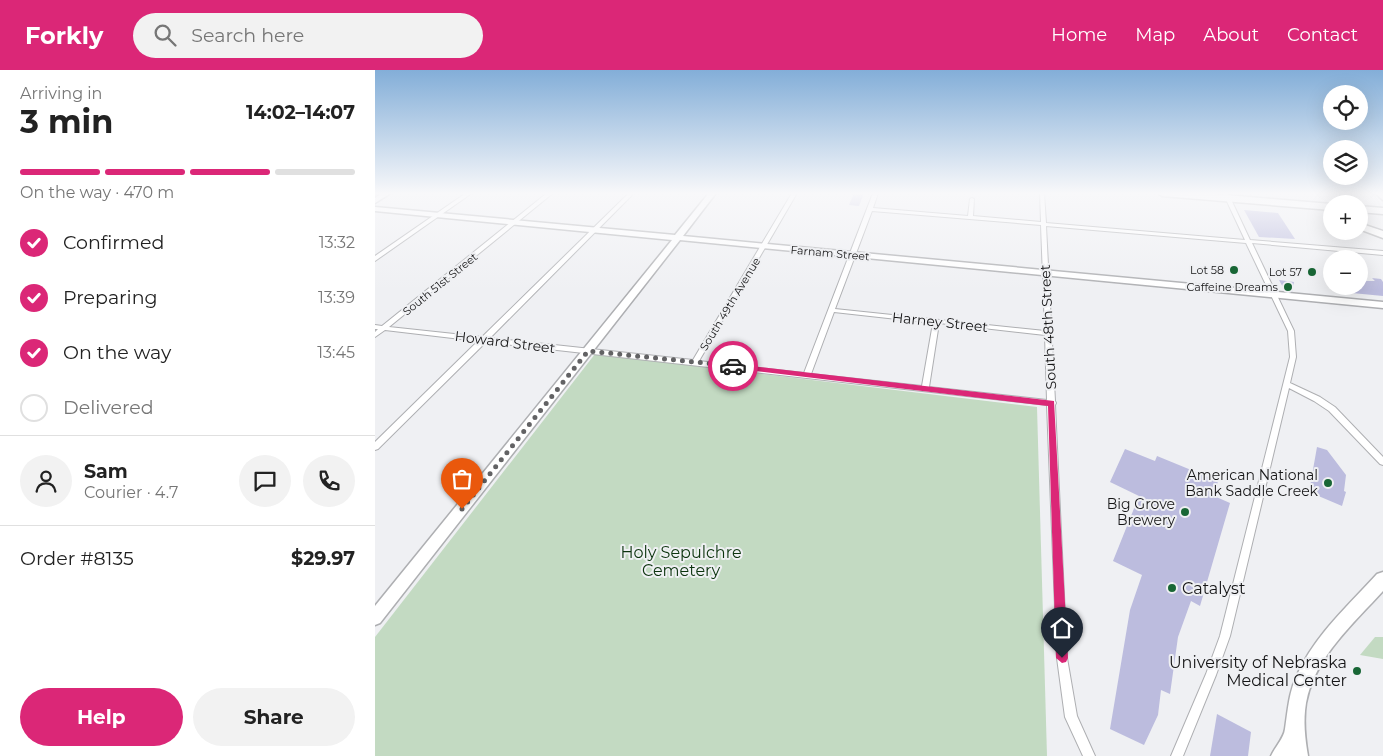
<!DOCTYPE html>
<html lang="en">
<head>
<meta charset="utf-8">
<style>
	body { margin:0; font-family:Montserrat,sans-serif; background:#f2f2f2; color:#222; height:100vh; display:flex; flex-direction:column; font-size:19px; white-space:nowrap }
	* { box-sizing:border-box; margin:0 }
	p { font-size:16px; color:#767676 }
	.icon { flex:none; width:28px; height:28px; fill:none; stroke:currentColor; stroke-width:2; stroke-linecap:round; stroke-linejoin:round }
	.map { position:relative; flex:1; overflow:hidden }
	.panel { display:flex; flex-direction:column; background:#fff; width:375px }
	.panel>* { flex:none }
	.buttons { position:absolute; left:948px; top:15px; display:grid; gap:10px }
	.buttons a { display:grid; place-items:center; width:45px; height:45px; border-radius:50%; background:#fff; box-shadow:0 5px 20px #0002; font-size:25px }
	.pin { position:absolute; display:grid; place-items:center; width:42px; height:42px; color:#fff; margin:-51px -21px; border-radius:50% 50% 50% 0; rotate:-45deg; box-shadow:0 0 5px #0007 }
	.pin .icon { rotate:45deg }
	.courier { position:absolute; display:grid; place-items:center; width:50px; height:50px; margin:-25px; border:4px solid #db2777; border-radius:50%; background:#fff; color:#222; box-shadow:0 1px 6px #0007 }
	.head em { font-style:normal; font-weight:700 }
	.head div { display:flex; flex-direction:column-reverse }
	.head { display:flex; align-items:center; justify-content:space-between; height:85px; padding:0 20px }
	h1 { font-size:32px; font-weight:700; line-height:38px }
	.bar { display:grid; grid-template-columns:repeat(4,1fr); gap:8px 5px; align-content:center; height:60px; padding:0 20px }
	.bar i { height:6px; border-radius:4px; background:#e0e0e0 }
	.bar .on { background:#db2777 }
	.bar p { grid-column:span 4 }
	.line { display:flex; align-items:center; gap:12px; padding:0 20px; border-top:1px solid #e0e0e0 }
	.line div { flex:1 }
	.round { display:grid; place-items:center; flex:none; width:52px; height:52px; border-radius:26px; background:#f2f2f2 }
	ol { padding:0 20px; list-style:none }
	li { display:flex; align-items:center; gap:15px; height:55px }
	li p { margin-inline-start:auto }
	li .icon { padding:5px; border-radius:50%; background:#db2777; color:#fff; stroke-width:4 }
	li:last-child { color:#767676 }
	li i { width:28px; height:28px; border:2px solid #e0e0e0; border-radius:50% }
	.button { display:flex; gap:10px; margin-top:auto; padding:10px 20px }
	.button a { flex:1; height:58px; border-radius:30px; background:#db2777; color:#fff; font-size:20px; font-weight:700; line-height:58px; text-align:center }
	.button a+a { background:#f2f2f2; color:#222 }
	header { display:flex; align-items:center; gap:30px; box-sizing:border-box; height:70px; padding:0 25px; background:#db2777; color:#fff }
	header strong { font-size:24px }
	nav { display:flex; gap:28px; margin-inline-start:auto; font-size:18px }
	.search { width:350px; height:45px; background:#f2f2f2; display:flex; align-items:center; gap:12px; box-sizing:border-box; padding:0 18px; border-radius:28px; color:#767676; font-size:19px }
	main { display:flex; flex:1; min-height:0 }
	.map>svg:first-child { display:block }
	.green { fill:#c3dac2 }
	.building { fill:#bcbcde }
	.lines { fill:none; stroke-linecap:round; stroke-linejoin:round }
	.street-casing { stroke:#aeafb2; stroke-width:2 }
	.secondary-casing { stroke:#aeafb2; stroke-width:3 }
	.primary-casing { stroke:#aeafb2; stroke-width:3 }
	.highway-casing { stroke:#aeafb2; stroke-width:3 }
	.street { fill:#fff; fill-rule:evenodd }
	.secondary { fill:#fff; fill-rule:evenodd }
	.primary { fill:#fff; fill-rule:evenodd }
	.highway { fill:#fff; fill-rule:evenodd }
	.route { fill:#db2777 }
	.done { stroke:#626264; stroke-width:5; stroke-dasharray:0 9 }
	.poi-dot { fill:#186635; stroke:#eff0f3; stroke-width:2 }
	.labels { text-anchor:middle; stroke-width:4; stroke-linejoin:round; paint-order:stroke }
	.far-street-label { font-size:11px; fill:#161617; stroke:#eff0f3 }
	.far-poi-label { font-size:11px; fill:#161617; stroke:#eff0f3; text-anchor:end }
	.street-label { font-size:14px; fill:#161617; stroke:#eff0f3 }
	.poi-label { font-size:14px; fill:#161617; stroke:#eff0f3; text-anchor:end }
	.near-park-label { font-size:16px; fill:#0c340e; stroke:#eff0f3 }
	.near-poi-label { font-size:16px; fill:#161617; stroke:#eff0f3; text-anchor:start }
</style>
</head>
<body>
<header>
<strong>Forkly</strong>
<div class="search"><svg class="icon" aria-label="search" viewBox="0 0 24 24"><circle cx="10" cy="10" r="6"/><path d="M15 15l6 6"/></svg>Search here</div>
<nav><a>Home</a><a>Map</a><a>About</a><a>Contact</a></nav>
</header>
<main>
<section class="panel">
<div class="head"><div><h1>3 min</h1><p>Arriving in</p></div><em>14:02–14:07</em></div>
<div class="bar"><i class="on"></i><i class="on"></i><i class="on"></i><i></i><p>On the way · 470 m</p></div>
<ol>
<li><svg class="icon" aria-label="check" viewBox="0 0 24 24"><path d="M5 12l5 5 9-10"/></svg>Confirmed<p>13:32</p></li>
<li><svg class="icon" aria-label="check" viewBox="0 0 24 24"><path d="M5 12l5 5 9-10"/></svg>Preparing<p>13:39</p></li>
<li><svg class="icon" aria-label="check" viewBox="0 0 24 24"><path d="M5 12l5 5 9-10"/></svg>On the way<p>13:45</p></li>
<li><i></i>Delivered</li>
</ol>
<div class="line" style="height:90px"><a class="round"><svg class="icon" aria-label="person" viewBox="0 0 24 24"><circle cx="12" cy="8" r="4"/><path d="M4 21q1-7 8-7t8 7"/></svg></a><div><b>Sam</b><p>Courier · 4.7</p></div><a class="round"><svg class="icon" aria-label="chat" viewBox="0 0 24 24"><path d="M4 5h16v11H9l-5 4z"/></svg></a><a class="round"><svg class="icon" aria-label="phone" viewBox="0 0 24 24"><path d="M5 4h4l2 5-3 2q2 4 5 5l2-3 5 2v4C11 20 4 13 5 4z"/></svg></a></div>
<div class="line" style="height:65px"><div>Order #8135</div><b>$29.97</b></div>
<div class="button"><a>Help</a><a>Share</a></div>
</section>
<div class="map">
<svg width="1008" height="686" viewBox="0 0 1008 686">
	<rect width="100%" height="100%" fill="#eff0f3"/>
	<g class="green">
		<path d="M220,284L662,337L672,686H0V567Z"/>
		<path d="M1000,567H1008V589L985,585Z"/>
	</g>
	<g class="building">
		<path d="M479,123H489L484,136L474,135Z"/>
		<path d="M869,140L903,143L920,169L884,167Z"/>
		<path d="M997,208L1006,209L1008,212V226L977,223L973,216H984V211H1000Z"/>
		<path d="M904,210L919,212L917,222L910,221Z"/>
		<path d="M942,377L952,380L971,405L969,421L971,422L967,436L934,422Z"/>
		<path d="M750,379L780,391L782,386L843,411L839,426L855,433L825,536L816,531L803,567L795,624L786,620L783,645L769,675L735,659L755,540L767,505L738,491L764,426L735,412Z"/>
		<path d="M842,644L876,662L873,686H835Z"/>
	</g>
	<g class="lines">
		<defs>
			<g id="street">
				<path d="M91,123H97L0,191V186Z"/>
				<path d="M172,123H178L14,257L107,267L254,123H259L115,268L318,290L417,123H422L324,291L429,303L498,123H503L498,138L593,146L595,129L597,128L599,129L598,146L666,152L665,123H669L671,153L870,170L848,123H853L875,170L1008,181V185L877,173L919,261L921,287L915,313L945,327L960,337L1008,387V395L1005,394L954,341L939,331L914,318L855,566L841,605L808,686H796L831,604L845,566L915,287L913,261L871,173L671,156L680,331L681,333L680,335L692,588L702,646L720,686H708L690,647L682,588L672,335L111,272L3,379L0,380V372L103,271L10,260L0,267V262L3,259H0V255L7,256ZM497,141L666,155L670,261L460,239ZM459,242L558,253L547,316L436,304ZM564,253L670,265L672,330L554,317Z"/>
			</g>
			<g id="secondary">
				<path d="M7,123H16L0,133V128Z"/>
				<path d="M334,123H341L308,166L1008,232V238L305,170L5,553L0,555V536L297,170L0,141V137L300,165Z"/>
			</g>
			<g id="primary">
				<path d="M1000,123H1008V130Z"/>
				<path d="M1008,502V521C979,553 939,588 931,633C928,651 930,668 933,686H896C900,677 909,668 910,659C913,639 914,621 923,603C941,564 974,535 1002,504Z"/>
			</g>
			<g id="highway">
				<path d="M783,123H828L956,134V140L787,126Z"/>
				<path d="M984,136L1008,138V144L984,142Z"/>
				<path d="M984,153L1008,161V168L984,159Z"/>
			</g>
		</defs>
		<use href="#street" class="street-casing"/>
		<use href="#secondary" class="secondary-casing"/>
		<use href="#primary" class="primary-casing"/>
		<use href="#highway" class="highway-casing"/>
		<use href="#street" class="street"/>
		<use href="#secondary" class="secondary"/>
		<use href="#primary" class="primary"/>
		<use href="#highway" class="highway"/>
	</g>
	<linearGradient id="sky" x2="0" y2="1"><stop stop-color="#83aed8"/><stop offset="0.56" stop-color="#f8f8fa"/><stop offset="1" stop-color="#f8f8fa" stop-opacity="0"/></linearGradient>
	<rect width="1008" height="220" fill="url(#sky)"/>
	<path class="route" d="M358,294L679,331L693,588L691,592L687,593L681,588L673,336L356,298L355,296Z"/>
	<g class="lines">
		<path class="done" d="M87,439L213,281L358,296"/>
	</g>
	<g class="poi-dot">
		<circle cx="859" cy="200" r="5"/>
		<circle cx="937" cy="202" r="5"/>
		<circle cx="913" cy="217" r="5"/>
		<circle cx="953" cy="413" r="5"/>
		<circle cx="810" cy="442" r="5"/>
		<circle cx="797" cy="518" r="5"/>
		<circle cx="982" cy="601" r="5"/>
	</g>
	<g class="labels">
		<g class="far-street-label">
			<text transform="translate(455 183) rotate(5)" y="4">Farnam Street</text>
			<text transform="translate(65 214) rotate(-39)" y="4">South 51st Street</text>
			<text transform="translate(355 234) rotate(-59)" y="4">South 49th Avenue</text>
		</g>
		<g class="far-poi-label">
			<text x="849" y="204">Lot 58</text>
			<text x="927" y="206">Lot 57</text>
			<text x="903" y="221">Caffeine Dreams</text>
		</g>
		<g class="street-label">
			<text transform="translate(565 252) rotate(6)" y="5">Harney Street</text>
			<text transform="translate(673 257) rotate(-93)" y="5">South 48th Street</text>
			<text transform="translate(130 272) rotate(7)" y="5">Howard Street</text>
		</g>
		<g class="poi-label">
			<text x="943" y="410">American National<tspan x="943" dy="16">Bank Saddle Creek</tspan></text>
			<text x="800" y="439">Big Grove<tspan x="800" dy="16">Brewery</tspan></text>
		</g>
		<g class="near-park-label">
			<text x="306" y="488">Holy Sepulchre<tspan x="306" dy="18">Cemetery</tspan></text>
		</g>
		<g class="near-poi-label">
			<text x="807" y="524">Catalyst</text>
			<text x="972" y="598" text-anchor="end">University of Nebraska<tspan x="972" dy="18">Medical Center</tspan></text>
		</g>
	</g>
</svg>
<div class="buttons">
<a><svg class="icon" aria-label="locate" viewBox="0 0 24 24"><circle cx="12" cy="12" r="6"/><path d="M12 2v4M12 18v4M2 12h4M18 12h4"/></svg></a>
<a><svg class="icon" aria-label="layers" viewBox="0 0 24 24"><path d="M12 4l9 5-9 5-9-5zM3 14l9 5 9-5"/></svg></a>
<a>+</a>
<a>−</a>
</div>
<div class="pin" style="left:87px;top:439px;background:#ea580c"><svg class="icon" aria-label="bag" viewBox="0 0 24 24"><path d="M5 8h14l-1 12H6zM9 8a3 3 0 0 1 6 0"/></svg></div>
<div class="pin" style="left:687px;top:588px;background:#1f2937"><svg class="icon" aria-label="home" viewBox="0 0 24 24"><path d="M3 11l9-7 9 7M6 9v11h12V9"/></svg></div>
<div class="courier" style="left:358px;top:296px"><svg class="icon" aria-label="car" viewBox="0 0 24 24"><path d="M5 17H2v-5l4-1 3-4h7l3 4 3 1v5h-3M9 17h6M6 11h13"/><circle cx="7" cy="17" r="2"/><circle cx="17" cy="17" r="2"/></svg></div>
</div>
</main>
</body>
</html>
